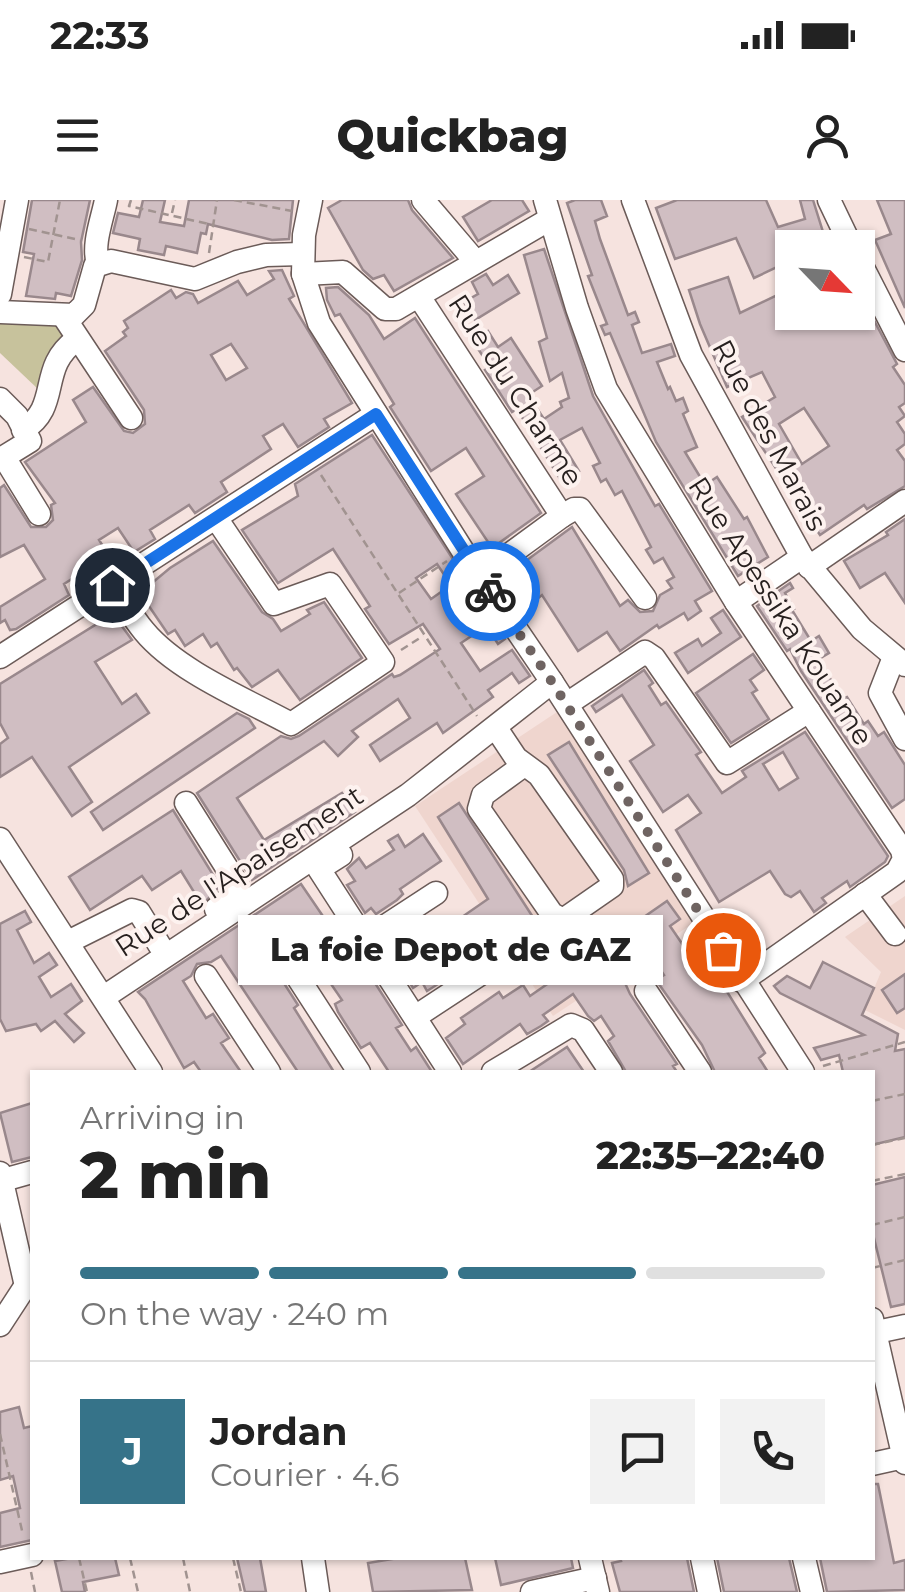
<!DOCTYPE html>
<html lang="en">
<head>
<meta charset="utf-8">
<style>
	body { margin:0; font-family:Montserrat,sans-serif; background:#f2f2f2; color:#222; height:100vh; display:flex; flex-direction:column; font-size:38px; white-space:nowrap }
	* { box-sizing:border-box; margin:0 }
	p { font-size:32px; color:#767676 }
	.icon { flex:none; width:55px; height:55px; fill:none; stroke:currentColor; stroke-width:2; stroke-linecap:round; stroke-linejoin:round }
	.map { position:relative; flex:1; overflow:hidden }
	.details { position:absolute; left:30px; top:870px; width:845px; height:490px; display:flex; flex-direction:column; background:#fff; border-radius:0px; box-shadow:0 2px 8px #0004 }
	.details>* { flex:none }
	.needle { width:65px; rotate:115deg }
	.fabs { position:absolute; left:775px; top:30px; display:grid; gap:20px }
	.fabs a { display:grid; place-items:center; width:100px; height:100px; border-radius:0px; background:#fff; box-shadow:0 2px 8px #0004; font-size:50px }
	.pin { position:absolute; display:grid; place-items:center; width:85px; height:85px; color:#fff; margin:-42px; border:5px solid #fff; border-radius:50%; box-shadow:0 2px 10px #0007 }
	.courier { position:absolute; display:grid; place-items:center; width:100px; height:100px; margin:-50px; border:8px solid #1a73e8; border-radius:50%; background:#fff; color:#222; box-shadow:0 2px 12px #0007 }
	.bubble { position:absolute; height:70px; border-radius:0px; background:#fff; box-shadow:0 2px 8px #0004; font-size:32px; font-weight:800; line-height:70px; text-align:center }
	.head em { font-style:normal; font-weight:800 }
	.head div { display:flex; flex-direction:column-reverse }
	.head { display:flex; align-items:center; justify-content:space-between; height:170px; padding:0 50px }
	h1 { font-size:65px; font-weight:800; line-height:75px }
	.bar { display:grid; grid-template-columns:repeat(4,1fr); gap:15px 10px; align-content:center; height:120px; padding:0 50px }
	.bar i { height:12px; border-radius:8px; background:#e0e0e0 }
	.bar .current { background:#367389 }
	.bar p { grid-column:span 4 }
	.line { display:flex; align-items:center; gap:25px; padding:0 50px; border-top:2px solid #e0e0e0 }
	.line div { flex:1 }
	.round { display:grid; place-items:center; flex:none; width:105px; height:105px; border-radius:0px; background:#f2f2f2 }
	.status { display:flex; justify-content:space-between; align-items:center; height:70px; padding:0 50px; background:#fff; direction:ltr }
	.status svg { height:28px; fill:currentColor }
	header { display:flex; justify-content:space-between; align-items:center; height:130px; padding:0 50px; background:#fff; font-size:45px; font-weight:800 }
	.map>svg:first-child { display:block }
	.built { fill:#efd5ce }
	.green { fill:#c7c29c }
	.building { fill:#d0bec2; stroke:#99888c; stroke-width:2.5; fill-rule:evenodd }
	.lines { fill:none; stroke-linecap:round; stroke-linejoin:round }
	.minor-casing { stroke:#6b5b58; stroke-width:25 }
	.path { stroke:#a19390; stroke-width:2.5; stroke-dasharray:8 5; stroke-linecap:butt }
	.minor { stroke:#fff; stroke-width:22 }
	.done { stroke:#6f6462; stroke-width:10; stroke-dasharray:0 18 }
	.route { stroke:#1a73e8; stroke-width:12 }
	.labels { text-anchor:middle; stroke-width:8; stroke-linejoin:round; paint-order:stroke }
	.street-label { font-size:28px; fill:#27201f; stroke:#fdf2ef }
</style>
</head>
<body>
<div class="status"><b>22:33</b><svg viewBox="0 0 49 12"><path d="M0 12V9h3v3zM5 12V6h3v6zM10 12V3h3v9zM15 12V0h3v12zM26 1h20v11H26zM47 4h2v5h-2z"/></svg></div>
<header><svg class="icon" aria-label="menu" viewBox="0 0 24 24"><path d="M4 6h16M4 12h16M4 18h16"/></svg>Quickbag<svg class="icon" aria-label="person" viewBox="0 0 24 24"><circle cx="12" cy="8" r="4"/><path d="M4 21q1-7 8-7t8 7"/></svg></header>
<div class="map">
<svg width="905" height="1392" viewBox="0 0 905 1392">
	<rect width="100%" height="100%" fill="#f6e3df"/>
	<g class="built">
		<path d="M557,512L695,722L553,816L415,606Z"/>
		<path d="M905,696V830L865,810L881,772L845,737Z"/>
	</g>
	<path class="green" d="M0,116L69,122L39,190L0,153Z"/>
	<g class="building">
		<path d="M32,0H90L81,42L82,60L71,96L56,93L55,99L26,96L34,54L23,52Z"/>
		<path d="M143,0H165L160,22L184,26L189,0H293L289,39L272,40L208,24L206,34L201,33L197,53L166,46L164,55L138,50L140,39L113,33L118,13L139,17Z"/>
		<path d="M342,0H408L412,10L453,58L394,91L384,75L373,79L363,70L328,8Z"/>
		<path d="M492,0H522L529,11L478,41L463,17Z"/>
		<path d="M575,0H601L607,16L595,21L600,39L628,115L635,112L639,122L632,125L642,153L671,144L675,156L657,162L668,189L670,187L676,201L683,198L688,211L683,214L697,247L685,252L705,285L717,277L744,319L747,317L768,357L738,376L656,242L610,133L605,135L601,126L607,124L588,76L592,75L567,3Z"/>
		<path d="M677,0H766L778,27L805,19L800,0H813L828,48H792V60L754,78L736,38L675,59L656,8Z"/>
		<path d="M877,0H905V108L875,40L891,34Z"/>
		<path d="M544,49L593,196L655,306L659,304L712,391L695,401L701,411L688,420L684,413L659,428L657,425L620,451L607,432L578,451L542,395L527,407L504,377L572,327L620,406L628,400L640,412L653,411L660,395L672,388L667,381L674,377L663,358L654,363L646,350L651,347L622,291L615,295L606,279L601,282L593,266L600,263L582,228L560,240L579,271L562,282L517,209L512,212L485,170L490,167L473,141L488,131L498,147L511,138L542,186L528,195L544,219L562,207L560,202L569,198L562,173L550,181L539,142L547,138L524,55Z"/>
		<path d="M282,70L294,96L289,99L352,203L324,219L329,227L298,247L283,224L263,236L271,249L221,282L227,292L195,313L189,305L150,330L155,339L134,352L118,328L99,340L115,365L98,376L92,366L64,384L69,395L16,429L10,430L5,420L0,423V407L45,379L24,345L0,357V288L4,285L31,327H46L53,320L51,305L55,303L25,262L86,222L73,200L93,187L124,231L133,233L145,224L144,210L105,151L126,136L123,132L128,128L124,121L171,90L176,98L186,92L193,94L198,103L238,81L247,95L274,79L269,71ZM231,144L247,168L226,180L211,155Z"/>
		<path d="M486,74L493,85L508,75L519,93L475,120L464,102L478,94L472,82Z"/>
		<path d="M728,77L740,113L792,88V112H820L824,120L839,112H858V90L897,164L893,167L905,185V203L899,207L905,216L897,222L905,234V244L897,250L905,261V286L867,309L864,305L820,335L742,217L775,197L762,172L727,187L700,124L689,90ZM804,208L829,246L802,264L779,224Z"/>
		<path d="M338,87L369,115L384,139L415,118L541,313L492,348L456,294L484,276L466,248L431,271L390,207L394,204L340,114L335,116L327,100L326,88Z"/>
		<path d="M372,235L505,439L498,444L489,430L485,434L482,429L461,443L480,471L512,450L530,476L519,483L512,473L488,490L493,497L443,533L437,523L380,561L370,545L410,518L398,499L352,531L358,537L338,556L324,541L237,598L264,640L342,593L355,612L252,680L197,593L281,536L291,539L299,536L392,474L394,477L400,475L440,449L423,424L389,444L365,409L370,406L333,349L278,383L242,330L298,296L295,284ZM437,364L451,385L431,399L416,378Z"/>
		<path d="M905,319V403L885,373L860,388L844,361L888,335L886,332Z"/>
		<path d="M213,341L262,412L273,419L281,431L310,414L307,410L324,402L362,458L300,500L278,470L252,487L237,468L234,470L217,443L211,447L203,434L185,446L175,430L168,434L140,393L170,368Z"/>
		<path d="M790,383L793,388L785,393L794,409L792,410L811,441L819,436L829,453L819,459L842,499L847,497L864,524L868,521L878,536L884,532L905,565V599L892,608L801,471L790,449L787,451L757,406Z"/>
		<path d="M723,410L741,437L688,473L675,453L698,439L702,446L721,433L711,418Z"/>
		<path d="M113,414L132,440L95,462L122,504L136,494L149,513L69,567L92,602L72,616L32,557L0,577V544L8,538L0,523V484Z"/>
		<path d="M753,454L764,470L750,480L757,490L752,493L769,519L731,543L696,493Z"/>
		<path d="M644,470L653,483L649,486L661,505L666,502L701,552L696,555L722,593L746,577L742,571L805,532L888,656L885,662L850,687L847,681L822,698L826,703L814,712L800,691L791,697L785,694L770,671L719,702L676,630L701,613L688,595L663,612L630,561L654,545L622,495L596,512L592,506ZM783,552L798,578L779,590L763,564Z"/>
		<path d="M237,513L249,519L255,528L103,630L91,612Z"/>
		<path d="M569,542L649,673L628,686L624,670L548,555Z"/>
		<path d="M459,603L538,725L540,723L555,735L526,755L506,724L471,748L478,758L455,770L450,763L432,775L438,784L427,791L422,782L413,788L397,762L488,699L438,617Z"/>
		<path d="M173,610L220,686L202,705L181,671L152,690L142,676L90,710L69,677Z"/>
		<path d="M423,634L441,661L400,689L403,694L397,700L376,714L371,708L365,713L347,685L355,681L347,669L359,658L366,668L394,650L388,641L398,635L405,647Z"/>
		<path d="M301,684L331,728L337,724L402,825L396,828L411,851L416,847L432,872H389L370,843L361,848L338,812L335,804L342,800L316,762L309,767L284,728L271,721L258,728V743L298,805L294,808L334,872H298L221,756L211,762L197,764L191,776L183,781L206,818L213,814L229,838L221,843L241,872H201L194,862L184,868L145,799L138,792Z"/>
		<path d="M667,701L680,719L670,726L704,776L713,769L765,853L759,858L768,872H715L702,845L656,780L664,775L644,744L618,763L629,780L625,783L630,794L677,864L673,866L677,872H626L608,841L614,836L601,816L594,821L588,816L573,794L543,815L548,821L541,826L527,834L520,824L463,864L446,838L465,824L461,818L499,792L503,798L523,785L530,796Z"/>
		<path d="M25,711L31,722L17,730L34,763L49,753L57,765L39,777L51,797L71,784L82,801L65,814L84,833L74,842L55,821L41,831L36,824L6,831L0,819V724Z"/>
		<path d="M823,762L874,788L862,815L898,834L895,851L905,849V937L872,945V872H843L839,855L821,860L814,848L864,835L780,793L774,786L787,776L810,788Z"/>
		<path d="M905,774V808L897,813L882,790Z"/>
		<path d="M567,847L584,872H529Z"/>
		<path d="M32,903V957L12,962L0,913Z"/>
		<path d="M905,977V1104L891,1107L872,1030V985Z"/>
		<path d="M19,1207L24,1228L32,1226V1340L0,1347V1313L20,1308L13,1276L0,1280V1212Z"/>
		<path d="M872,1284H878L894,1363L905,1360V1390L827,1392L820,1358H872Z"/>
		<path d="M72,1358H115L119,1375L83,1382L85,1392H62L55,1361Z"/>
		<path d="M237,1358H260L266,1392H245Z"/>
		<path d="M398,1358H465L472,1390L373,1392L368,1363Z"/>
		<path d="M495,1358H571L573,1368L501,1385Z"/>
		<path d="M620,1358H687L694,1392H620L612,1363L621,1361Z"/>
		<path d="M717,1358H789L797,1392H724Z"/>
	</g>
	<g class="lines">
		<defs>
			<g id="minor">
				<path d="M311,0L304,35L303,74L319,123L463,351L552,482L803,872"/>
				<path d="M423,0L475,61"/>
				<path d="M545,0L577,108L606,189L736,402L902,650L904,659L897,672L742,781"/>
				<path d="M633,0L691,155L802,357L862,429L905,465"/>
				<path d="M829,0L852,48"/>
				<path d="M858,58L905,150"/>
				<path d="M98,64C92,45 102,20 106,0"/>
				<path d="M303,74L343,72L385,109H396L550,19"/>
				<path d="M0,94L17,0"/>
				<path d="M420,98L562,316"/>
				<path d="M0,112L74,115L84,105L95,66L111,61L195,79L237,62L266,55L302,54"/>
				<path d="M64,117L131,218"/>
				<path d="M0,199L17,216L30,241L4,257L39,314"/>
				<path d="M23,230C62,206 37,168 76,140"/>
				<path d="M809,367L905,301"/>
				<path d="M480,376L562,316L574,309H580L645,398"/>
				<path d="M112,385C123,400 132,417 144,431C177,471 245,499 291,524L383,462L330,384L274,404L216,318"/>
				<path d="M736,402L802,357"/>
				<path d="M0,457L376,214"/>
				<path d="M894,457L880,493L905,539"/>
				<path d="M567,504L645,452L654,458L727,563L809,511"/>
				<path d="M496,528L516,558L539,575L612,679V686L563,720L552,714L479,609L483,595L524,565"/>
				<path d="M186,603L237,684L238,691L216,709"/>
				<path d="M0,639L151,872"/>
				<path d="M341,655L319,669L450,872"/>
				<path d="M865,694L895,734"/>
				<path d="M271,736L359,872"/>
				<path d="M364,740L436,693"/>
				<path d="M68,742L132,710L139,712L160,746"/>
				<path d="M206,776L269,872"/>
				<path d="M646,791L700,872"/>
				<path d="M104,797L408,595L552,482"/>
				<path d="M415,817L485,771"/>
				<path d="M493,872L571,825L583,830L611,872"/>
				<path d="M0,973L26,1086"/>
				<path d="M0,981L32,972"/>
				<path d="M872,1119L905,1263"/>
				<path d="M0,1125L32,1076"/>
				<path d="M872,1133L905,1126"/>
				<path d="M872,1264L904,1257"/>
				<path d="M313,1358L318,1392"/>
				<path d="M590,1358L598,1392"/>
				<path d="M702,1358L709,1392"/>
				<path d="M804,1358L812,1392"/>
				<path d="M0,1362L32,1355"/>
				<path d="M532,1392L595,1378"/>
			</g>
		</defs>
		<use href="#minor" class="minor-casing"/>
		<g class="path">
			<path d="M131,0L129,6L213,25"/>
			<path d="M234,0L292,11"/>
			<path d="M172,13L175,0"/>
			<path d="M29,29L80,40"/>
			<path d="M209,53L217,0"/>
			<path d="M24,57L48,62L60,0"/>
			<path d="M321,275L477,516"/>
			<path d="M399,393L447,361"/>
			<path d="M401,450L423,436"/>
			<path d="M823,866L905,842"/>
			<path d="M872,901L905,894"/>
			<path d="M872,945L905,938"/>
			<path d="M872,981L905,974"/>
			<path d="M872,1025L905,1017"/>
			<path d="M872,1068L905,1060"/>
			<path d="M0,1234L23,1335"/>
			<path d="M79,1358L87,1392"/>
			<path d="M130,1358L138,1392"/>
			<path d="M183,1358L190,1392"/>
			<path d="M233,1358L241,1392"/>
			<path d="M31,1372L35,1392"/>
		</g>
		<use href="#minor" class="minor"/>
	</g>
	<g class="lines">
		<path class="done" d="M490,391L552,482L723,750"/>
		<path class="route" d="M112,385L376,214L490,391"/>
	</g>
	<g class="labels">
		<g class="street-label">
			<text transform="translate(516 190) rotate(57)" y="10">Rue du Charme</text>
			<text transform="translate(770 235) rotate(62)" y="10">Rue des Marais</text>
			<text transform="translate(781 411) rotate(57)" y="10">Rue Apessika Kouame</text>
			<text transform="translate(239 671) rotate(-33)" y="10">Rue de l'Apaisement</text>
		</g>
	</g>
</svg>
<div class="fabs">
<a><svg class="needle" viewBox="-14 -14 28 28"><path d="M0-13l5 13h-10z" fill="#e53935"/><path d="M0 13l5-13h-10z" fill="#767676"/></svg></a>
</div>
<div class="pin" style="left:723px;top:750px;background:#ea580c"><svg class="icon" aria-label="bag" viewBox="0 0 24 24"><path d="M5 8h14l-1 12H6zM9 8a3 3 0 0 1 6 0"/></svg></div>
<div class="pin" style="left:112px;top:385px;background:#1f2937"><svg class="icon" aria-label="home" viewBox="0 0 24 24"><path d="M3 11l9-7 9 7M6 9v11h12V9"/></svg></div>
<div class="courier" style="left:490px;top:391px"><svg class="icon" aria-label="bike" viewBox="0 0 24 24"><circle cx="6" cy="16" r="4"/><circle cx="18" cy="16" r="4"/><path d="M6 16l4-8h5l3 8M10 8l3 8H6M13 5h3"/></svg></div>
<div class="bubble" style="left:238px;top:715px;width:425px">La foie Depot de GAZ</div>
<section class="details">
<div class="head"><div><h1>2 min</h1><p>Arriving in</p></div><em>22:35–22:40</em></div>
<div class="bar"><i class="current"></i><i class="current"></i><i class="current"></i><i></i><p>On the way · 240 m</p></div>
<div class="line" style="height:180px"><b class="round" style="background:#367389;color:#fff">J</b><div><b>Jordan</b><p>Courier · 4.6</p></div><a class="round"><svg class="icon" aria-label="chat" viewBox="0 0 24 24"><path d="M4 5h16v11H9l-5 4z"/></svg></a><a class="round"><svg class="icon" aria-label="phone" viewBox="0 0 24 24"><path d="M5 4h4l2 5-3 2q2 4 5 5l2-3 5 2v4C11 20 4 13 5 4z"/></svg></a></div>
</section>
</div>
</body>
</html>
